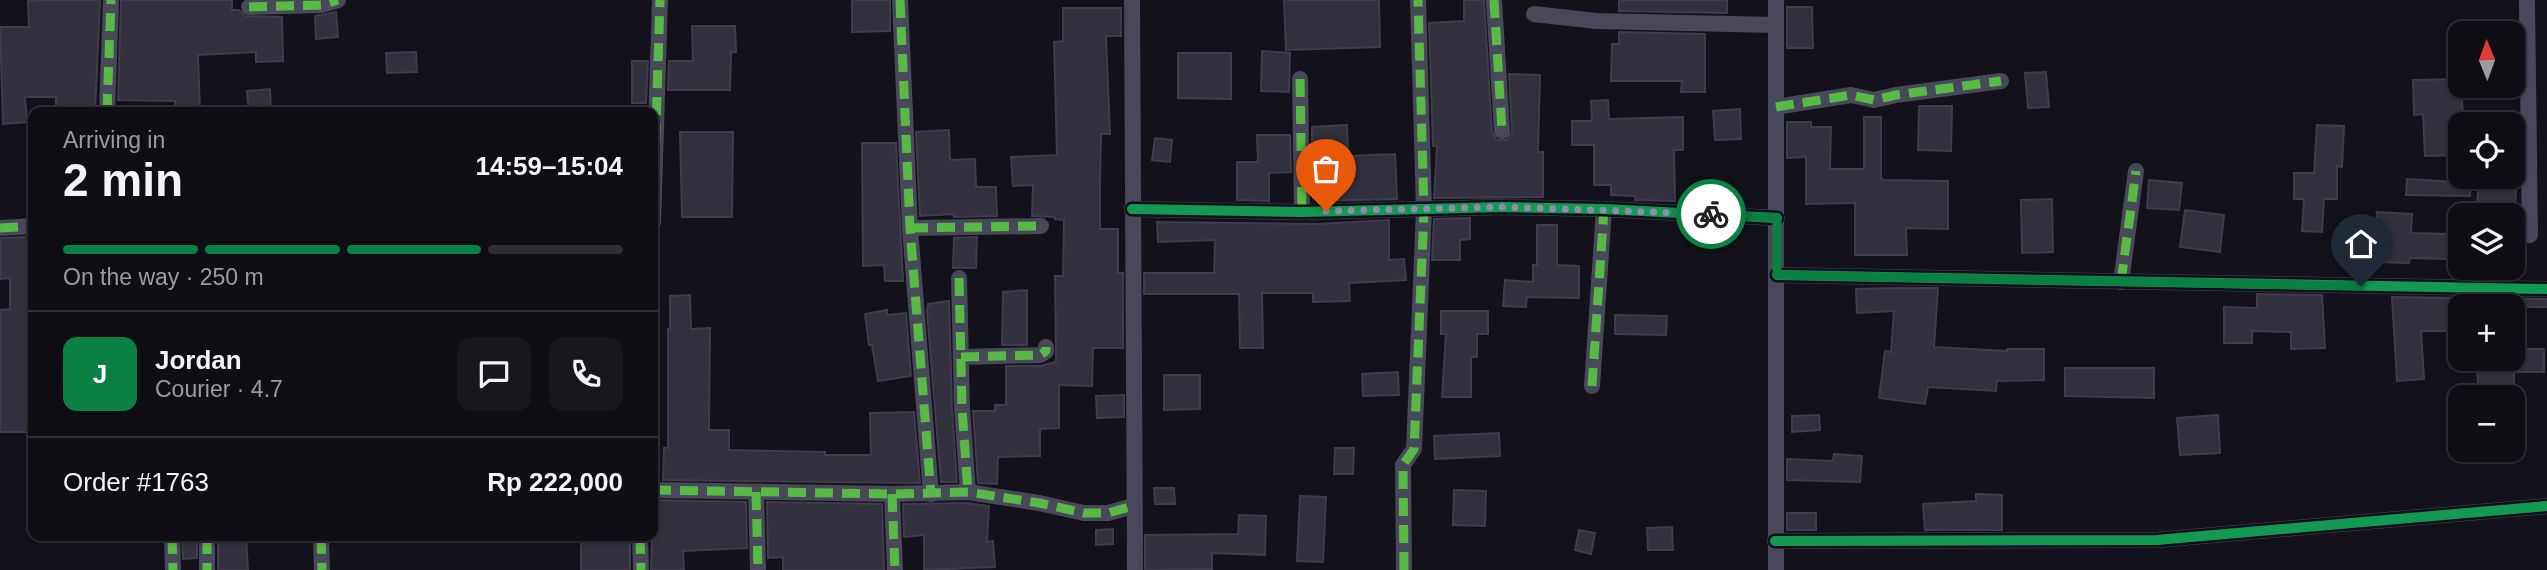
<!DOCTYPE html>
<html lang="en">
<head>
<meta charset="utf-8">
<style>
	body { margin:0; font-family:Helvetica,sans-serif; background:#17171d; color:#f1f3f6; height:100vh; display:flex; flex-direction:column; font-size:26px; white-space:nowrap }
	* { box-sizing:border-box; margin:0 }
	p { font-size:23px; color:#9b9ca0 }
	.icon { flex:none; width:38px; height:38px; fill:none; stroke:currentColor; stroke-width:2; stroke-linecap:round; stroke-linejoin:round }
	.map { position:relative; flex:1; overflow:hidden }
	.sheet { position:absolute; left:28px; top:107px; width:630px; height:434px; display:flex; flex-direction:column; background:#0e0e14; border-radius:14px; box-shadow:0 2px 5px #0004,0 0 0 2px #2e2e34 }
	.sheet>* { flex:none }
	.needle { width:46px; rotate:359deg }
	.buttons { position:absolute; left:2448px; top:21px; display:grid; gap:14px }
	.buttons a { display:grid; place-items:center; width:77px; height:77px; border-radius:14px; background:#0e0e14; box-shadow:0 2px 5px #0004,0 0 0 2px #2e2e34; font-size:35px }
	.pin { position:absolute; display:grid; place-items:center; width:60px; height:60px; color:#fff; margin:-72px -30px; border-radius:50% 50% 50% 0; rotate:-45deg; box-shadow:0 0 7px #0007 }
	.pin .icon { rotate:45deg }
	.courier { position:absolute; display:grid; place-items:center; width:70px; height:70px; margin:-35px; border:5px solid #0b8043; border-radius:50%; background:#fff; color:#222; box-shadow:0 2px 9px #0007 }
	.head em { font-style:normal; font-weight:600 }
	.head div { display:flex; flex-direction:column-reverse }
	.head { display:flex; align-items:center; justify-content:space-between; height:119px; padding:0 35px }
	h1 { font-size:46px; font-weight:600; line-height:52px }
	.bar { display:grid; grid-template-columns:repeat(4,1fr); gap:10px 7px; align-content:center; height:84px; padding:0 35px }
	.bar i { height:9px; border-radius:5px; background:#2e2e34 }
	.bar .on { background:#0b8043 }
	.bar p { grid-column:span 4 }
	.line { display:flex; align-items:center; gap:18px; padding:0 35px; border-top:2px solid #2e2e34 }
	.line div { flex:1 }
	.round { display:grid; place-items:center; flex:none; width:74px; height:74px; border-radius:14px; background:#17171d }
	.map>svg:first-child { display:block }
	.building { fill:#31303c; stroke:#3f3c4d; stroke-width:2 }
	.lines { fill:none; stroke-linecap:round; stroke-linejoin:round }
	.minor { stroke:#48485a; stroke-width:16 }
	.quiet { stroke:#58b947; stroke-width:9; stroke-dasharray:18 9; stroke-linecap:butt }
	.cycleway-casing { stroke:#100e1d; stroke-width:15 }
	.cycleway { stroke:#139951; stroke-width:10 }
	.done { stroke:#908dac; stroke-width:7; stroke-dasharray:0 12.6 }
	.route { stroke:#0b8043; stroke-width:9 }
</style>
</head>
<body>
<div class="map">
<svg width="2547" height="570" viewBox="0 0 2547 570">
	<rect width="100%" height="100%" fill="#13121a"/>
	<g class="building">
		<path d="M47,0H100L95,112H56V97H25L27,122L3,124L0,27H29L28,1Z"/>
		<path d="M121,0H232V10H239L245,16L282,17L283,61L256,62V52L198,55L200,112H175V101L118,100Z"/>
		<path d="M852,0H890V31L852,32Z"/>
		<path d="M1284,0H1379L1380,47L1286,50Z"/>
		<path d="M1464,0H1484L1492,132L1497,140H1507L1512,131L1509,74L1540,75L1538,152H1543V197L1434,198L1437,146H1433L1429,23L1464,21Z"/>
		<path d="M1619,0H1727V13L1619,11Z"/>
		<path d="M1787,7H1812L1813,48H1787Z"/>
		<path d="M1063,8H1121V36H1106L1110,134H1101L1100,182V229H1118V273H1123V348H1093L1092,386L1059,385V428L1040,429V456L998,457L997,484L978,483L973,411H995V405H1006V366H1040L1056,362L1055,276H1063L1064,220L1055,219V217L1032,216L1033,185L1013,186L1011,157L1057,155L1054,42L1063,41Z"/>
		<path d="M336,12L338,37L316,39L315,16Z"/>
		<path d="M692,26H735L736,52H731L730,90H668L669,61H693Z"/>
		<path d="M1619,32L1705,34V92H1681L1682,81H1611L1612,44H1619Z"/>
		<path d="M1262,51L1290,53L1289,92L1261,91Z"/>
		<path d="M416,52L417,72L387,73L386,53Z"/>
		<path d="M1178,53H1231V99L1178,98Z"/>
		<path d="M632,61H648L646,103H632Z"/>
		<path d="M2046,72L2049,107L2028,108L2025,73Z"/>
		<path d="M2460,79L2463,113H2457L2459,155L2425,156L2423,114L2414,115L2413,80Z"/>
		<path d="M270,89L271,112H249L247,91Z"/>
		<path d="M1608,100L1609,119L1683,117V150H1674L1675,201L1635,200V196L1611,195V185H1594V145H1572V121H1592L1591,101Z"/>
		<path d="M1919,106H1952L1951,151L1918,150Z"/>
		<path d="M1740,109L1741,139L1715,140L1713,111Z"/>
		<path d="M1864,117H1881V177L1883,180L1948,181V229L1906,228L1907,255H1855V203L1806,204V157L1787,158V122H1811V127H1831L1830,169H1864Z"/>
		<path d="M1347,125L1348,156L1395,154L1397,199L1320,201V173L1312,174V127Z"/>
		<path d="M2317,125L2344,126L2342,167L2337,166V199H2324L2322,232L2302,231L2304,199H2294V173H2314Z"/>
		<path d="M949,130L950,160L975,159L976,187H996L997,216L954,217V214L920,216L916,132Z"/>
		<path d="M680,132H733L732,217H682Z"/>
		<path d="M1257,135H1290L1291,172L1269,173V201L1237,200V162H1258Z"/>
		<path d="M1155,138L1172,140L1170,162L1152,160Z"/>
		<path d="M862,143H896L903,281H885L884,265L863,266Z"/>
		<path d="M2486,177H2517L2515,205L2477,202L2479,184L2486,185Z"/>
		<path d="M2407,179L2471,183L2470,196L2406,195Z"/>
		<path d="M2149,180L2182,183L2179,210L2147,208Z"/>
		<path d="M2052,199L2053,252L2022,253L2021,200Z"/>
		<path d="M2185,210L2224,215L2220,252L2180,247Z"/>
		<path d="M2377,212L2412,214L2411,233L2449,234L2448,259L2410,258L2409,263L2374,262Z"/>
		<path d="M1470,218V239L1460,240V260H1432L1434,219Z"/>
		<path d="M1389,220V260L1404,259L1406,280L1349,283L1350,301L1313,302V293H1262L1263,348H1240L1239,294H1144V273H1214L1215,240L1158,242L1157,222L1319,224Z"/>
		<path d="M1537,225H1557V265L1579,266V298L1527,297L1526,307L1503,306L1505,280L1533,282V265H1537Z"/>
		<path d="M27,237L28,246H33V353L27,354L30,406H33V432H0V310L10,309V278L0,279V238Z"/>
		<path d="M977,237L976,268H953L954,238Z"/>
		<path d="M1893,288H1938L1934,347L2007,351V349H2044V380L1997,381L1996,391L1928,387L1925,404L1879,398L1885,351L1891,352L1894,311L1857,313L1856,289Z"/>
		<path d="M1027,290V345H1002L1003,292Z"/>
		<path d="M2257,294L2322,295L2325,348L2291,349V332L2252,331V343H2224V307L2257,308Z"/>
		<path d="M690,295L691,329L710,328L709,430H729V450L825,452V455H871L870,413L914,412L920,483L663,480L664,448H668V329H670V296Z"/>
		<path d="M2392,297L2460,298V331H2421L2424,379L2397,381Z"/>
		<path d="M2471,298L2547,299V307L2470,306Z"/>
		<path d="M949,301L952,409L957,482H941L927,311L928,304Z"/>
		<path d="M887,310V315L906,313L911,376L878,381L872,345H869L865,314Z"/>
		<path d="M1441,311H1488V334H1477V357H1471V397H1442L1446,334H1441Z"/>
		<path d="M1615,315L1667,316L1666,335L1615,334Z"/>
		<path d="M2513,349H2544V372H2514V386H2478L2477,359H2513Z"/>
		<path d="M2065,368H2154V398L2065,396Z"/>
		<path d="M1398,372L1399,395L1363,396L1362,374Z"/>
		<path d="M1164,375H1200V409L1164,410Z"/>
		<path d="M1124,395V417L1097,418L1096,396Z"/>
		<path d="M1819,415L1820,430L1792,432V416Z"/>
		<path d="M2218,415L2220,453L2180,455L2177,418Z"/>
		<path d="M1499,433L1500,456L1435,459L1434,436Z"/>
		<path d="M1335,448H1354L1353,474H1334Z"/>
		<path d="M1834,454L1862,456L1860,482L1787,480V459L1833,461Z"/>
		<path d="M1154,488H1174L1175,504H1155Z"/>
		<path d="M1454,490L1486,491L1485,526L1453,525Z"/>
		<path d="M1976,494L2002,495V530H1925L1923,504L1976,501Z"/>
		<path d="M1300,496L1326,497L1323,562L1297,561Z"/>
		<path d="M653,500L746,502L747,548L683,551L684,570H651Z"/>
		<path d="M767,502L882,504L884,570H783V557L768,558Z"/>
		<path d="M967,503L989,506L987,542L993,541L995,567L924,570V535L904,537L903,504Z"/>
		<rect x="1787" y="513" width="29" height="17"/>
		<path d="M1239,515L1266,516L1265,555L1212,553V569L1145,570V535L1238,534Z"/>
		<path d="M1672,527L1673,550H1648L1647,528Z"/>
		<path d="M1113,529V544L1096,545V530Z"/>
		<path d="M1579,530L1595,533L1591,554L1575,550Z"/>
		<path d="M182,536H197V558L183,559Z"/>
		<path d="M218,536H246L248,570H218Z"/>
		<rect x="581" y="536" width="49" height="34"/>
	</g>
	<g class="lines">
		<g class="minor">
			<path d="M900,0L910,228L931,494"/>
			<path d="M1132,0L1135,570"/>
			<path d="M1494,0L1502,131"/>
			<path d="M2527,0L2530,235"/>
			<path d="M249,7L321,5L338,0"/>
			<path d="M1534,14L1596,21L1776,25"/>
			<path d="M1300,79L1302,212"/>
			<path d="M1776,107L1851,95L1874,100L1896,95L2001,81"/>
			<path d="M107,112L111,0"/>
			<path d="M1132,209L1302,212L1503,207L1604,209L1777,218"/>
			<path d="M653,223L660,0"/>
			<path d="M0,228L33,226"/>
			<path d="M910,228L1041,226"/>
			<path d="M1777,275L2547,289"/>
			<path d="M959,278L962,408L968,492"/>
			<path d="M2121,282L2136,171"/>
			<path d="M961,357L1040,355L1046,351V347"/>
			<path d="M1592,386L1604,209"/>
			<path d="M653,490L892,494L968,492L1039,503L1084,513H1108L1133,506"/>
			<path d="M756,492L758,570"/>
			<path d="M892,494L895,570"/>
			<path d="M172,536L173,570"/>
			<path d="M207,536V570"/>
			<path d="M321,536L322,570"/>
			<path d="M640,536L641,570"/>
			<path d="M1775,541L2157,540L2547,506"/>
			<path d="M1404,570L1403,465L1414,449L1424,210L1418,0"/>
			<path d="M1776,570V0"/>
		</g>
		<g class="quiet">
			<path d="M900,0L910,228L931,494"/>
			<path d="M1494,0L1502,131"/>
			<path d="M249,7L321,5L338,0"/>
			<path d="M1300,79L1302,212"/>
			<path d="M1776,107L1851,95L1874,100L1896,95L2001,81"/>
			<path d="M107,112L111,0"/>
			<path d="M653,223L660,0"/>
			<path d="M0,228L33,226"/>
			<path d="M910,228L1041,226"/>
			<path d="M959,278L962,408L968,492"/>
			<path d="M2121,282L2136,171"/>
			<path d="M961,357L1040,355L1046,351V347"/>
			<path d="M1592,386L1604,209"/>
			<path d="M653,490L892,494L968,492L1039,503L1084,513H1108L1133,506"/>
			<path d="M756,492L758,570"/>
			<path d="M892,494L895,570"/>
			<path d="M172,536L173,570"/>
			<path d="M207,536V570"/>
			<path d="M321,536L322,570"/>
			<path d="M640,536L641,570"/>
			<path d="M1404,570L1403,465L1414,449L1424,210L1418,0"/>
		</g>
		<defs>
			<g id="cycleway">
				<path d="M1132,209L1302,212L1503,207L1604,209L1777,218"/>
				<path d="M1777,275L2547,289"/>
				<path d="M1775,541L2157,540L2547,506"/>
			</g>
		</defs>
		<use href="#cycleway" class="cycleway-casing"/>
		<use href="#cycleway" class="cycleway"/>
	</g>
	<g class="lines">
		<path class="done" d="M1326,211L1503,207L1711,214"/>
		<path class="route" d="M1711,214L1777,218V275L2361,286"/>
	</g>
</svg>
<div class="buttons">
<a><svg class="needle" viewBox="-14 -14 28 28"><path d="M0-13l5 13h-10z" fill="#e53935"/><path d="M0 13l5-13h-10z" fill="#9b9ca0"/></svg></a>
<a><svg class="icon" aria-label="locate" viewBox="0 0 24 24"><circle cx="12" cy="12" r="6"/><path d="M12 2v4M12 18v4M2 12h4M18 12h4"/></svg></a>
<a><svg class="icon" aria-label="layers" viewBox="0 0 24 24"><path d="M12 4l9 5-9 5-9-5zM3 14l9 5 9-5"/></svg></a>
<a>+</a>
<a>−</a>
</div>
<div class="pin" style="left:1326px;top:211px;background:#ea580c"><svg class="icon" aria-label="bag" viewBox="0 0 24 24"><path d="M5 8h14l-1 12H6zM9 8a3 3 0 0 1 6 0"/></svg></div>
<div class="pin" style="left:2361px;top:286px;background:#1f2937"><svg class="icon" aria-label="home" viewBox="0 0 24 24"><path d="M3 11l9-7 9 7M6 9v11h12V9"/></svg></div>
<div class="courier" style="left:1711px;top:214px"><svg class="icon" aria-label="bike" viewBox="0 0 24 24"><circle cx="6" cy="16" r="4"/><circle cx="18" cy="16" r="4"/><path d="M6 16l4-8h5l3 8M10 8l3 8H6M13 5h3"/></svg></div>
<section class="sheet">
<div class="head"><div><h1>2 min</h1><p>Arriving in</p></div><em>14:59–15:04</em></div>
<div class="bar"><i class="on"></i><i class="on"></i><i class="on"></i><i></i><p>On the way · 250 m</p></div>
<div class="line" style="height:126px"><b class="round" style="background:#0b8043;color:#fff">J</b><div><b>Jordan</b><p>Courier · 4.7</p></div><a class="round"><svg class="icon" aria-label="chat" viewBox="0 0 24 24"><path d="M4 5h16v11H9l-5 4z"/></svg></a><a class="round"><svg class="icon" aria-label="phone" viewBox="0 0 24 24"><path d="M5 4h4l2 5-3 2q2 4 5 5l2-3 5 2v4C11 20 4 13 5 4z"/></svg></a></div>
<div class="line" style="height:91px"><div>Order #1763</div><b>Rp 222,000</b></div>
</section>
</div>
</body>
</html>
